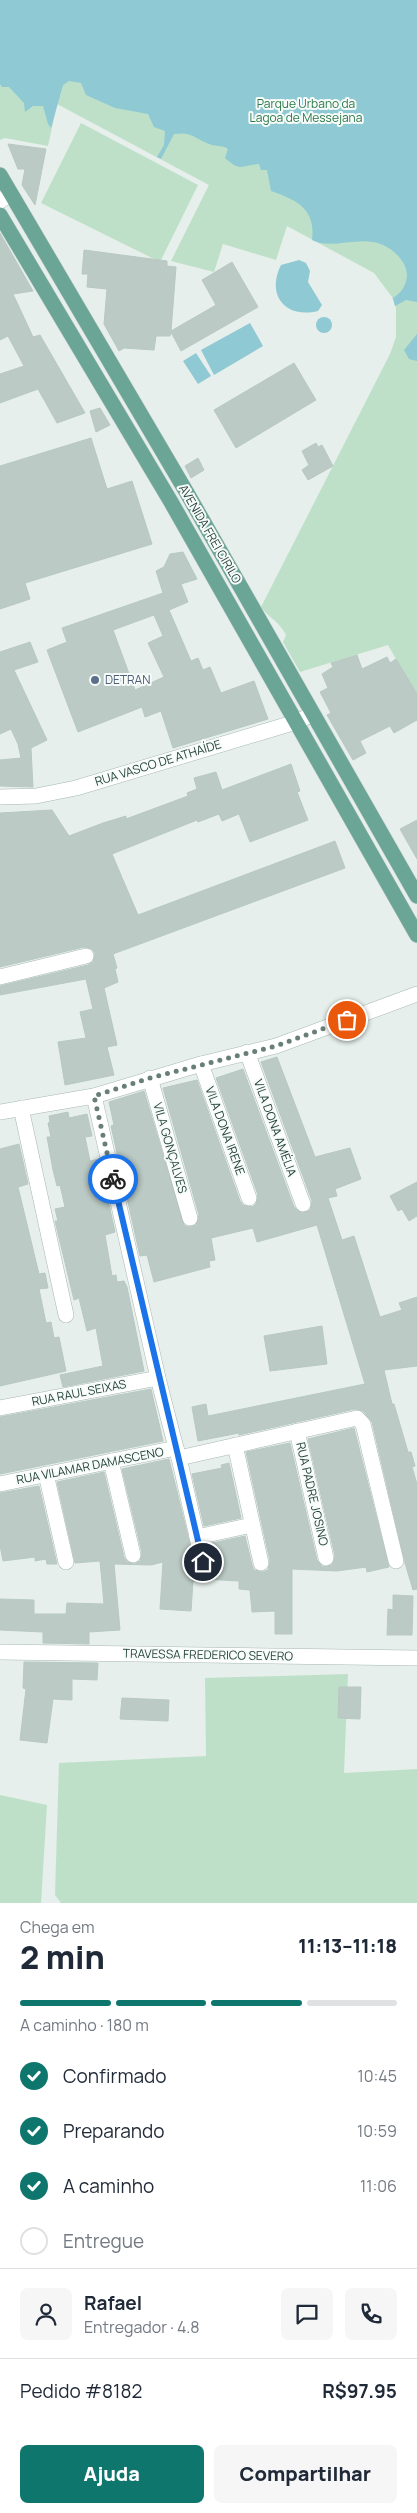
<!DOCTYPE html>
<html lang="pt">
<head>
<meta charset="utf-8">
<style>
	body { margin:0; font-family:Manrope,sans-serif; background:#f6f6f7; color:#1f2937; height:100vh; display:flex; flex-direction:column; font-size:19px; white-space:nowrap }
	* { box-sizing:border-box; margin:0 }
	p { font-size:16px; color:#747a83 }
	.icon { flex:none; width:28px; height:28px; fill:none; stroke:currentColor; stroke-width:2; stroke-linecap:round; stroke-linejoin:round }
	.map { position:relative; height:1903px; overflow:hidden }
	.sheet { display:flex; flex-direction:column; background:#fff; flex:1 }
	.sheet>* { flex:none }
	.pin { position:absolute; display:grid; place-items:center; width:42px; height:42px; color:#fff; margin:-21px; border:2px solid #fff; border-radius:50%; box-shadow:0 1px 5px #0007 }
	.courier { position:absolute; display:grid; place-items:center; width:50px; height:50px; margin:-25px; border:4px solid #1a73e8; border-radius:50%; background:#fff; color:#222; box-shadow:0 1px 6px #0007 }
	.overview em { font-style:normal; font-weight:800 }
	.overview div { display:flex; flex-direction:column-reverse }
	.overview { display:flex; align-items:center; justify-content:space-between; height:85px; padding:0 20px }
	h1 { font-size:32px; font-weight:800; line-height:38px }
	.bar { display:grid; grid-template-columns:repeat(4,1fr); gap:8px 5px; align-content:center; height:60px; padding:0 20px }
	.bar i { height:6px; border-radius:4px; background:#e0e1e3 }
	.bar .selected { background:#0f766e }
	.bar p { grid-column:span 4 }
	.line { display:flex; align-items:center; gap:12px; padding:0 20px; border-top:1px solid #e0e1e3 }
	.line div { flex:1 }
	.round { display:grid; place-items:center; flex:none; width:52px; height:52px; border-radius:8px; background:#f6f6f7 }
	ol { padding:0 20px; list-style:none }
	li { display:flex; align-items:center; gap:15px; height:55px }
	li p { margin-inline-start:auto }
	li .icon { padding:5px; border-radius:50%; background:#0f766e; color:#fff; stroke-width:4 }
	li:last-child { color:#747a83 }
	li i { width:28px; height:28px; border:2px solid #e0e1e3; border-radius:50% }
	.cta { display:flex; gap:10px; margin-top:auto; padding:10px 20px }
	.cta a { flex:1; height:58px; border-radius:8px; background:#0f766e; color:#fff; font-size:20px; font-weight:800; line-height:58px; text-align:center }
	.cta a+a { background:#f6f6f7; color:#1f2937 }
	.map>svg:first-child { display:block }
	.green { fill:#bfe0c8 }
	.water { fill:#8ec9d4 }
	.building { fill:#bbcac4; stroke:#b8c9c2; fill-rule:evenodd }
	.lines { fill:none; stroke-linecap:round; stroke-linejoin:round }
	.minor-casing { stroke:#a8b8b2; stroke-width:16 }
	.tertiary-casing { stroke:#a8b8b2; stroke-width:16 }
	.primary-casing { stroke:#c2cac8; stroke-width:16 }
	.minor { stroke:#fff; stroke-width:15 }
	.tertiary { stroke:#fff; stroke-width:15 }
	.primary { stroke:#6aa596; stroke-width:15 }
	.done { stroke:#687f78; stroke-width:5; stroke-dasharray:0 9 }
	.route { stroke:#1a73e8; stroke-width:6 }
	.service-dot { fill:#5c6f8a; stroke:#f7fbf9; stroke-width:2 }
	.labels { text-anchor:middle; stroke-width:4; stroke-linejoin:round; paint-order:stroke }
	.park-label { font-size:12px; fill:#2d7a4b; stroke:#f7fbf9 }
	.street-label { font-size:12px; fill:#24423a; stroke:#f7fbf9 }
	.service-label { font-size:12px; fill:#4e5e75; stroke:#f7fbf9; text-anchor:start }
</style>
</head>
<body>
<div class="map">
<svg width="417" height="1903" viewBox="0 0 417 1903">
	<rect width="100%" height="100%" fill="#e6efeb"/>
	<g class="green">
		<path d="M0,0H417V696L388,645L300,672L283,642L286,635C279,621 270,619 261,607L390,354L396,337V308L392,297L374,273L287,226L276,260L223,244L214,272L171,261L209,185L57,104L48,146L5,138L0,140Z"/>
		<path d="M81,123L198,185L160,262L41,203Z"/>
		<path d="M348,1674L344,1773L417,1769V1903H61L55,1895L59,1763L206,1756L205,1678Z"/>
		<path d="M0,1795L47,1805L41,1903H0Z"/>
	</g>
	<g class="water">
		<path d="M0,0H417V302L406,300L395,306L393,298C401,293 406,286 407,276C407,269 404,263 400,258C373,225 337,253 312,240C316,209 297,200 271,191L267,170H261L259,164C240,166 241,172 225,158L228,149C223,145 218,147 212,145C196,140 193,131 174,134L161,159L157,157L164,145L165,131L154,127L148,114L115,108L86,95L81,83L69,81L63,85L51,128L48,124L43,106H33L25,112L24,103L9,87H2L0,84Z"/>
		<path d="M299,260L306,263L310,271L308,282L322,305L318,311C285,319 266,295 281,265Z"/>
		<circle cx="324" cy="325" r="8"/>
		<path d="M250,323L263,346L214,375L201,350Z"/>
		<path d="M417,334V361L409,359L404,350Z"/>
		<path d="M196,353L211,376L198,384L183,361Z"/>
	</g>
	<g class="building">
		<path d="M8,144L46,149L35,205L22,185L25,169H18Z"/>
		<path d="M0,233L33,291L13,294L33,337L40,335L85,413L57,423L38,389L0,403V374L24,366L8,336L0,340Z"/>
		<path d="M84,250L167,261V266L176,267L171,331L216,305L202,280L232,262L258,307L181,351L171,332L170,336H156L154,350L124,348L119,351L104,324L107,289L87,287L88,274H82Z"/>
		<path d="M294,363L316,400L236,448L214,410Z"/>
		<path d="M100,408L110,425L96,432L90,411Z"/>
		<path d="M91,438L107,489L132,481L152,544L25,583L30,599L0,609V466Z"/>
		<path d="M316,443L318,447L322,445L333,466L308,480L302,470L309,465L302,451Z"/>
		<path d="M198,458L204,470L191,478L185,466Z"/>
		<path d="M183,552L197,579L181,584L188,602L169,610L191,661L198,658L203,670L210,667L221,693L254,681L268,719L173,748L161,711L145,717L142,707L78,732L47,650L67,642L62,628L163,593L156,571L164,567L170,554ZM154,615L163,636L148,643L164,677L135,690L113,630Z"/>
		<path d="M30,642L38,662L14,670L47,740L31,748L33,787L0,786V760L21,758L18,744L11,729L0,734V652Z"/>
		<path d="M357,655L362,669L387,657L390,663L396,659L417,694V720L394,733L390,726L360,741L366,753L353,760L327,715L331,713L320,692L328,688L322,674L333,667L331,663Z"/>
		<path d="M291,764L300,791L297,792L308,820L250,842L239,814L222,821L219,814L198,822L197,820L112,854L138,915L335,841L345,868L113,954L117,968L115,969L118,982L104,988L117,1045L107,1047L114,1075L65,1085L58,1042L86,1038L80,1012L93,1009L86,979L0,995V986L88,965L93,962L95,954L92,949L84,947L0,967V813L52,810L69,836L103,823L126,816V819L188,796L187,793L197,789L194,778L216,772L222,790Z"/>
		<path d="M417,820V859L400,829Z"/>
		<path d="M277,1057L315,1157L350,1148L361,1179L335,1189L337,1196L328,1198L342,1240L354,1236L380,1317L402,1310L399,1303L417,1297V1366L384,1370L392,1404H394L408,1452H411L415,1466L412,1467L417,1484V1589L413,1590L405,1563L372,1422L363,1411L355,1409L239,1435V1433L198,1441L192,1407L206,1404L208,1416L365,1384L317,1225L257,1242L253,1228L211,1238L215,1260L209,1261L210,1267L154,1282L147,1255L140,1256L111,1126L114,1125L109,1102L141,1092L144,1091L184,1225L188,1227L196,1225L199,1215L163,1088L197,1080L240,1201L243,1205L252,1207L256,1204L258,1195L216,1078L243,1069L294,1207L302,1213L310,1210L312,1201L261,1062Z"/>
		<path d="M68,1112L69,1118L87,1114L92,1136L85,1137L90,1161L99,1159L115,1232L105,1235L112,1276L116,1275L117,1282L124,1281L127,1287L144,1371L63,1387L60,1375L103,1366L96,1328L87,1331L79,1298L74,1300L55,1221H58L55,1209L65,1207L60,1185L57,1186L53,1170L47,1137H51L48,1123L50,1122L49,1116Z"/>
		<path d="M19,1144L28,1184L18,1187L39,1274L45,1273L48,1288L39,1289L46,1323L51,1322L54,1338L59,1337L66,1371L0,1386V1149Z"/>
		<path d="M417,1182V1216L409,1221L402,1209L398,1211L390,1196Z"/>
		<path d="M322,1326L327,1364L270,1371L264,1336Z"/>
		<path d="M151,1389L163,1441L0,1474V1417Z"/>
		<path d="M354,1428L389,1567L367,1572L366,1567L337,1571L292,1569V1634H275V1611L252,1612L250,1590L239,1589V1581L204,1579V1582L193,1581L191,1611L160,1609L163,1562L151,1565L114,1564L120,1630L89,1632V1644L43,1643V1632L0,1630V1599L34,1600V1614H66L67,1603L104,1604L100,1561L75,1563L57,1482L104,1472L124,1557L127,1562L135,1564L140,1561L142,1553L122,1469L169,1459L196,1569L205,1572L212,1566L208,1544L245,1536L252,1565L254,1570L263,1572L268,1570L270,1561L246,1452L290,1443L317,1560L323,1567L332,1565L335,1556L308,1439Z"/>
		<path d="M229,1463L241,1518L204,1526L192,1474L222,1468L221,1465Z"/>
		<path d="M39,1486L57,1564H47L46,1559L35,1561V1557L3,1561L0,1545V1493Z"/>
		<path d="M393,1595L413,1596L412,1635H387L388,1609L393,1610Z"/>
		<path d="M24,1662L98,1663L97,1680L72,1679V1700L53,1699L47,1743L20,1740L26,1689L23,1688Z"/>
		<path d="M339,1687H361L360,1719L338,1718Z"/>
		<path d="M122,1698L169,1700L168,1721L120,1719Z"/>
	</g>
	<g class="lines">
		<defs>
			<g id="minor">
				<path d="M0,201L10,194"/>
				<path d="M0,977L86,956"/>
				<path d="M247,1052L303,1204"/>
				<path d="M201,1064L249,1198"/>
				<path d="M150,1078L190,1218"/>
				<path d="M94,1096L158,1378L176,1448"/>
				<path d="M21,1108L66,1315"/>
				<path d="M0,1112L94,1096L201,1064L276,1046L417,994"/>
				<path d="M0,1408L158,1378"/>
				<path d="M297,1431L326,1558"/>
				<path d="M235,1445L261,1563"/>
				<path d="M179,1458L203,1563"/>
				<path d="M111,1461L133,1555"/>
				<path d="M46,1474L66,1562"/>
				<path d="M0,1484L176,1448L179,1458L357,1418L363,1424L396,1561"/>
				<path d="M197,1537L252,1525"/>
				<path d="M0,1652L417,1658"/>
			</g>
			<path id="tertiary" d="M0,797L36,796L76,788L296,722L313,714"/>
			<g id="primary">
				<path d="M0,175L187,493L417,896"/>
				<path d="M0,215L171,502L417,935"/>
			</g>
		</defs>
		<use href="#minor" class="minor-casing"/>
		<use href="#tertiary" class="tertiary-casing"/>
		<use href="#primary" class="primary-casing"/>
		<use href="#minor" class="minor"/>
		<use href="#tertiary" class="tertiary"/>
		<use href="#primary" class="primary"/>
	</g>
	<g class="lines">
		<path class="done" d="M113,1179L94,1096L150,1078L276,1046L347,1020"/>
		<path class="route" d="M113,1179L203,1562"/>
	</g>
	<circle class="service-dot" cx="95" cy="680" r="5"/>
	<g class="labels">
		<g class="park-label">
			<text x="306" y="108">Parque Urbano da<tspan x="306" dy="14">Lagoa de Messejana</tspan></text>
		</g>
		<g class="street-label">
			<text transform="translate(210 534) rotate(60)" y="4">AVENIDA FREI CIRILO</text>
			<text transform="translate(158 763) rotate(-17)" y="4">RUA VASCO DE ATHAÍDE</text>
			<text transform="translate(275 1128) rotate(70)" y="4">VILA DONA AMÉLIA</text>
			<text transform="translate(225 1131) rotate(70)" y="4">VILA DONA IRENE</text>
			<text transform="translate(170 1148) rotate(74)" y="4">VILA GONÇALVES</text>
			<text transform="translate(79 1393) rotate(-11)" y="4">RUA RAUL SEIXAS</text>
			<text transform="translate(90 1466) rotate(-11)" y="4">RUA VILAMAR DAMASCENO</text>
			<text transform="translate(312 1494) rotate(77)" y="4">RUA PADRE JOSINO</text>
			<text transform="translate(208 1655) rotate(1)" y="4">TRAVESSA FREDERICO SEVERO</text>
		</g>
		<g class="service-label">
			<text x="105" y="684">DETRAN</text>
		</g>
	</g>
</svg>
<div class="pin" style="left:347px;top:1020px;background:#ea580c"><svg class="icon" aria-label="bag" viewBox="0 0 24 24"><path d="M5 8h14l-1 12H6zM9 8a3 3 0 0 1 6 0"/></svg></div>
<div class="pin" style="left:203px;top:1562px;background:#1f2937"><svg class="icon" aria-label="home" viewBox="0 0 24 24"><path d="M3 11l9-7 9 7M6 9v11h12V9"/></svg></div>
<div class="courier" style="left:113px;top:1179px"><svg class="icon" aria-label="bike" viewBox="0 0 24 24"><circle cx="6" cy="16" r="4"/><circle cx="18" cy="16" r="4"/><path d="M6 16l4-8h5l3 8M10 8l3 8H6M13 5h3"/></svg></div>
</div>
<section class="sheet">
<div class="overview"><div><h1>2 min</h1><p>Chega em</p></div><em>11:13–11:18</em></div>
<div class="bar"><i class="selected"></i><i class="selected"></i><i class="selected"></i><i></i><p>A caminho · 180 m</p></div>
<ol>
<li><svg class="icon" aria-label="check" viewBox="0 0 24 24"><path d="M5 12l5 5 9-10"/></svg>Confirmado<p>10:45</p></li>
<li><svg class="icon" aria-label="check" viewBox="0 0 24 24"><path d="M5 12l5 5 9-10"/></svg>Preparando<p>10:59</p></li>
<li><svg class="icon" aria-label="check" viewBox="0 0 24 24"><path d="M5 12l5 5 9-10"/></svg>A caminho<p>11:06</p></li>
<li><i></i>Entregue</li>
</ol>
<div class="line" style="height:90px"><a class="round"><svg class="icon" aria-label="person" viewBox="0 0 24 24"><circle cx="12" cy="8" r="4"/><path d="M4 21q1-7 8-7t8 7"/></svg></a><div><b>Rafael</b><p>Entregador · 4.8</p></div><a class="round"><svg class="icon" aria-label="chat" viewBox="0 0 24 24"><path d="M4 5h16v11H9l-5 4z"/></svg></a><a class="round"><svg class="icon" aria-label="phone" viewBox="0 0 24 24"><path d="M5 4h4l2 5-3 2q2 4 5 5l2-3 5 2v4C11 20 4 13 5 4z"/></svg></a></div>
<div class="line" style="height:65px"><div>Pedido #8182</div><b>R$97.95</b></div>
<div class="cta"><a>Ajuda</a><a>Compartilhar</a></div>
</section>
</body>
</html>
